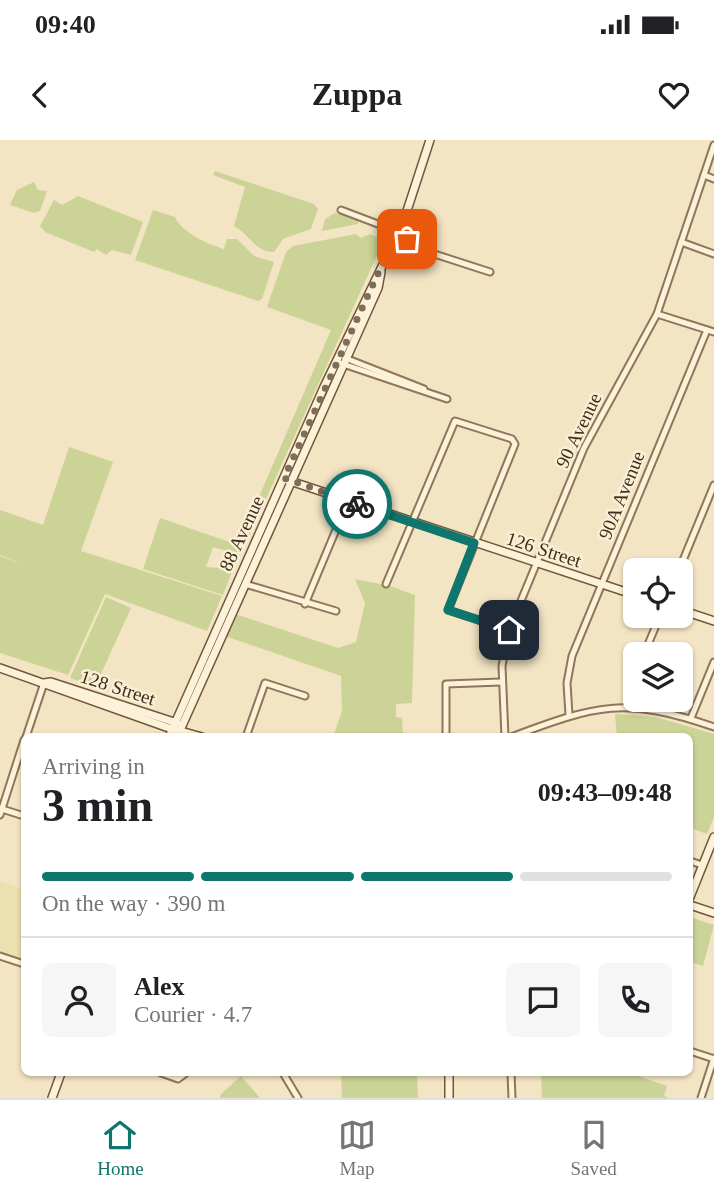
<!DOCTYPE html>
<html lang="en">
<head>
<meta charset="utf-8">
<style>
	body { margin:0; font-family:Georgia,serif; background:#f6f6f6; color:#202124; height:100vh; display:flex; flex-direction:column; font-size:26px; white-space:nowrap }
	* { box-sizing:border-box; margin:0 }
	p { font-size:23px; color:#757577 }
	.icon { flex:none; width:38px; height:38px; fill:none; stroke:currentColor; stroke-width:2; stroke-linecap:round; stroke-linejoin:round }
	.map { position:relative; flex:1; overflow:hidden }
	.sheet { position:absolute; left:21px; top:593px; width:672px; height:343px; display:flex; flex-direction:column; background:#fff; border-radius:10px; box-shadow:0 2px 5px #0004 }
	.sheet>* { flex:none }
	.buttons { position:absolute; left:623px; top:418px; display:grid; gap:14px }
	.buttons a { display:grid; place-items:center; width:70px; height:70px; border-radius:10px; background:#fff; box-shadow:0 2px 5px #0004; font-size:35px }
	.pin { position:absolute; display:grid; place-items:center; width:60px; height:60px; color:#fff; margin:-30px; border-radius:14px; box-shadow:0 4px 10px #0006 }
	.courier { position:absolute; display:grid; place-items:center; width:70px; height:70px; margin:-35px; border:5px solid #0f766e; border-radius:50%; background:#fff; color:#222; box-shadow:0 2px 9px #0007 }
	.head em { font-style:normal; font-weight:700 }
	.head div { display:flex; flex-direction:column-reverse }
	.head { display:flex; align-items:center; justify-content:space-between; height:119px; padding:0 21px }
	h1 { font-size:46px; font-weight:700; line-height:52px }
	.bar { display:grid; grid-template-columns:repeat(4,1fr); gap:10px 7px; align-content:center; height:84px; padding:0 21px }
	.bar i { height:9px; border-radius:5px; background:#e0e0e0 }
	.bar .current { background:#0f766e }
	.bar p { grid-column:span 4 }
	.line { display:flex; align-items:center; gap:18px; padding:0 21px; border-top:2px solid #e0e0e0 }
	.line div { flex:1 }
	.round { display:grid; place-items:center; flex:none; width:74px; height:74px; border-radius:10px; background:#f6f6f6 }
	.status { display:flex; justify-content:space-between; align-items:center; height:49px; padding:0 35px; background:#fff; direction:ltr }
	.status svg { height:19px; fill:currentColor }
	header { display:flex; justify-content:space-between; align-items:center; height:91px; padding:0 21px; background:#fff; font-size:32px; font-weight:700 }
	.tabs { display:flex; justify-content:space-around; align-items:center; height:98px; border-top:2px solid #e0e0e0; background:#fff; font-size:19px; color:#757577 }
	.tabs a { display:grid; justify-items:center; gap:4px }
	.tabs .current { color:#0f766e }
	.map>svg:first-child { display:block }
	.farmland { fill:#eae0b0 }
	.green { fill:#ccd396 }
	.lines { fill:none; stroke-linecap:round; stroke-linejoin:round }
	.street-casing { stroke:#907658; stroke-width:9 }
	.secondary-casing { stroke:#72563b; stroke-width:10 }
	.street { stroke:#fcf2d9; stroke-width:5 }
	.secondary { stroke:#fcf2d9; stroke-width:7 }
	.done { stroke:#7e6d57; stroke-width:7; stroke-dasharray:0 12.6 }
	.route { stroke:#0f766e; stroke-width:9 }
	.labels { text-anchor:middle; stroke-width:5; stroke-linejoin:round; paint-order:stroke }
	.street-label { font-size:19px; fill:#3f2d1d; stroke:#f9efd5 }
</style>
</head>
<body>
<div class="status"><b>09:40</b><svg viewBox="0 0 49 12"><path d="M0 12V9h3v3zM5 12V6h3v6zM10 12V3h3v9zM15 12V0h3v12zM26 1h20v11H26zM47 4h2v5h-2z"/></svg></div>
<header><svg class="icon" aria-label="back" viewBox="0 0 24 24"><path d="M15 5l-7 7 7 7"/></svg>Zuppa<svg class="icon" aria-label="heart" viewBox="0 0 24 24"><path d="M12 20l-8-8c-3-5 5-10 8-4 3-6 11-1 8 4z"/></svg></header>
<div class="map">
<svg width="714" height="958" viewBox="0 0 714 958">
	<rect width="100%" height="100%" fill="#f3e5c4"/>
	<path class="farmland" d="M0,741L24,749V823L0,814Z"/>
	<g class="green">
		<path d="M215,31L314,64L318,69L311,89L283,99L274,112C255,112 249,94 234,86L245,47L213,35Z"/>
		<path d="M34,42L38,50L47,51L40,71L34,73L10,65L17,50Z"/>
		<path d="M78,56L143,82L131,115L112,110L106,115L97,109L94,112L45,92L40,86L54,60L62,65Z"/>
		<path d="M153,70L175,77C182,93 208,104 224,109L227,99H237L254,116L274,122L262,159L258,161L135,120Z"/>
		<path d="M335,73L358,79V84L322,91L325,79Z"/>
		<path d="M356,94L361,98L370,94L384,100L245,405L239,403L331,190L267,167L286,112L293,106Z"/>
		<path d="M69,307L113,322L81,411L222,456L207,491L105,454L68,535L0,513V416L25,425L0,415V370L43,385Z"/>
		<path d="M160,378L244,407L240,415L213,407L206,427L233,429L223,455L143,429Z"/>
		<path d="M355,439L390,446L415,455L412,563L396,564V577L402,578L403,597H333L342,571L341,536L225,496L235,474L338,508L356,502L365,463Z"/>
		<path d="M106,457L131,468L95,547L70,538Z"/>
		<path d="M615,574L656,577L714,594V677L707,694L690,688V597H617Z"/>
		<path d="M693,778L714,785L703,826L690,822V789Z"/>
		<path d="M341,933H417L418,958H342Z"/>
		<path d="M541,933H629L667,946L664,956L669,958H542Z"/>
		<path d="M241,936L260,958H220L221,954Z"/>
	</g>
	<g class="lines">
		<defs>
			<g id="street">
				<path d="M704,35L714,39"/>
				<path d="M341,70L391,89L425,111L490,132"/>
				<path d="M681,102L714,114"/>
				<path d="M392,113L403,105H414"/>
				<path d="M657,174L714,192"/>
				<path d="M345,218L424,249"/>
				<path d="M340,223L447,259"/>
				<path d="M679,430L714,345"/>
				<path d="M245,444L336,471"/>
				<path d="M386,444L455,281L512,299L515,304L448,470L509,490"/>
				<path d="M305,464L348,361"/>
				<path d="M644,514L660,476"/>
				<path d="M630,566L635,536"/>
				<path d="M569,575L567,543L572,516L707,190"/>
				<path d="M691,578L714,522"/>
				<path d="M26,597L44,543"/>
				<path d="M246,597L265,543L305,556"/>
				<path d="M446,597V544L501,542"/>
				<path d="M505,597L502,526L509,490L584,308L657,174L714,5"/>
				<path d="M511,597C596,565 625,556 714,587"/>
				<path d="M2,669L24,676"/>
				<path d="M0,675L24,600"/>
				<path d="M690,721L702,725"/>
				<path d="M0,816L24,824"/>
				<path d="M690,911L714,919"/>
				<path d="M161,933L178,939L186,933"/>
				<path d="M283,933L298,958"/>
				<path d="M511,933L512,958"/>
				<path d="M701,958L714,918"/>
			</g>
			<g id="secondary">
				<path d="M287,340L635,455"/>
				<path d="M681,470L714,481"/>
				<path d="M0,528L166,587L202,597"/>
				<path d="M44,543L51,542L177,583"/>
				<path d="M169,597L324,247L403,83L430,0"/>
				<path d="M177,597L378,148L381,132"/>
				<path d="M690,757L714,697"/>
				<path d="M690,765L714,773"/>
				<path d="M449,933V958"/>
				<path d="M52,958L61,933"/>
			</g>
		</defs>
		<use href="#street" class="street-casing"/>
		<use href="#secondary" class="secondary-casing"/>
		<use href="#street" class="street"/>
		<use href="#secondary" class="secondary"/>
	</g>
	<g class="lines">
		<path class="done" d="M357,364L284,338L393,101L398,93L407,99"/>
		<path class="route" d="M357,364L474,403L448,470L509,490"/>
	</g>
	<g class="labels">
		<g class="street-label">
			<text transform="translate(578 290) rotate(-64)" y="7">90 Avenue</text>
			<text transform="translate(621 355) rotate(-68)" y="7">90A Avenue</text>
			<text transform="translate(241 393) rotate(-65)" y="7">88 Avenue</text>
			<text transform="translate(544 409) rotate(18)" y="7">126 Street</text>
			<text transform="translate(118 547) rotate(18)" y="7">128 Street</text>
		</g>
	</g>
</svg>
<div class="buttons">
<a><svg class="icon" aria-label="locate" viewBox="0 0 24 24"><circle cx="12" cy="12" r="6"/><path d="M12 2v4M12 18v4M2 12h4M18 12h4"/></svg></a>
<a><svg class="icon" aria-label="layers" viewBox="0 0 24 24"><path d="M12 4l9 5-9 5-9-5zM3 14l9 5 9-5"/></svg></a>
</div>
<div class="pin" style="left:407px;top:99px;background:#ea580c"><svg class="icon" aria-label="bag" viewBox="0 0 24 24"><path d="M5 8h14l-1 12H6zM9 8a3 3 0 0 1 6 0"/></svg></div>
<div class="pin" style="left:509px;top:490px;background:#1f2937"><svg class="icon" aria-label="home" viewBox="0 0 24 24"><path d="M3 11l9-7 9 7M6 9v11h12V9"/></svg></div>
<div class="courier" style="left:357px;top:364px"><svg class="icon" aria-label="bike" viewBox="0 0 24 24"><circle cx="6" cy="16" r="4"/><circle cx="18" cy="16" r="4"/><path d="M6 16l4-8h5l3 8M10 8l3 8H6M13 5h3"/></svg></div>
<section class="sheet">
<div class="head"><div><h1>3 min</h1><p>Arriving in</p></div><em>09:43–09:48</em></div>
<div class="bar"><i class="current"></i><i class="current"></i><i class="current"></i><i></i><p>On the way · 390 m</p></div>
<div class="line" style="height:126px"><a class="round"><svg class="icon" aria-label="person" viewBox="0 0 24 24"><circle cx="12" cy="8" r="4"/><path d="M4 21q1-7 8-7t8 7"/></svg></a><div><b>Alex</b><p>Courier · 4.7</p></div><a class="round"><svg class="icon" aria-label="chat" viewBox="0 0 24 24"><path d="M4 5h16v11H9l-5 4z"/></svg></a><a class="round"><svg class="icon" aria-label="phone" viewBox="0 0 24 24"><path d="M5 4h4l2 5-3 2q2 4 5 5l2-3 5 2v4C11 20 4 13 5 4z"/></svg></a></div>
</section>
</div>
<nav class="tabs">
<a class="current"><svg class="icon" aria-label="home" viewBox="0 0 24 24"><path d="M3 11l9-7 9 7M6 9v11h12V9"/></svg>Home</a>
<a><svg class="icon" aria-label="map" viewBox="0 0 24 24"><path d="M3 6l6-2 6 2 6-2v14l-6 2-6-2-6 2zM9 4v14M15 6v14"/></svg>Map</a>
<a><svg class="icon" aria-label="saved" viewBox="0 0 24 24"><path d="M7 4h10v16l-5-4-5 4z"/></svg>Saved</a>
</nav>
</body>
</html>
